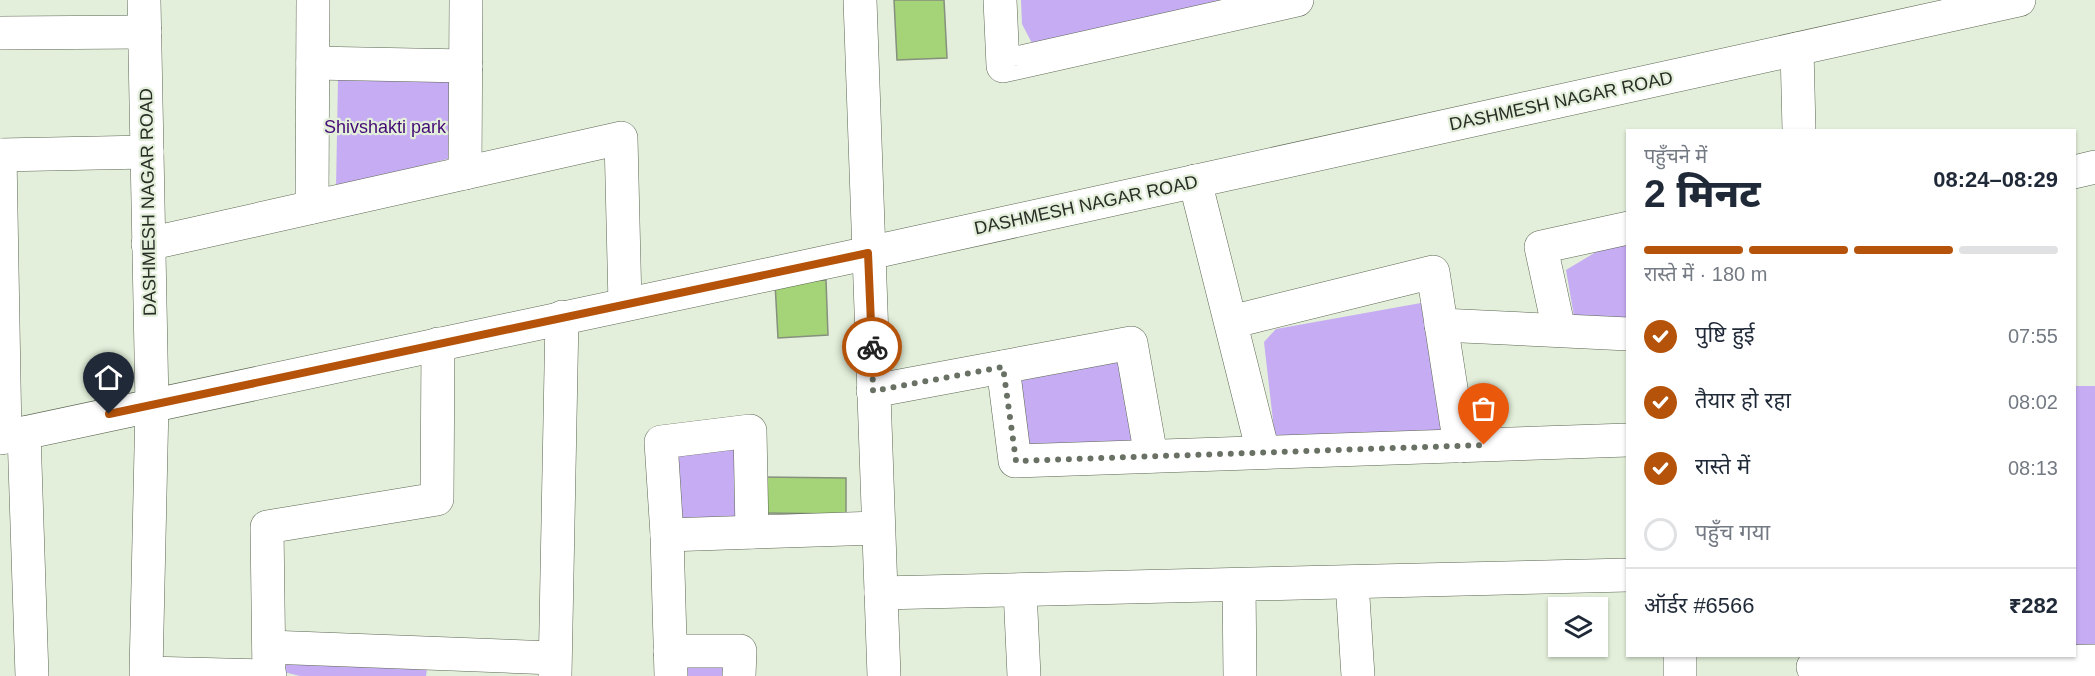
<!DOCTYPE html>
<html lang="hi">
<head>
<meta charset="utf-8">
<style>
	body { margin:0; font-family:Arial,"Noto Sans Devanagari",sans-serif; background:#f6f6f7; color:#1f2937; height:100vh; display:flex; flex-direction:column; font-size:22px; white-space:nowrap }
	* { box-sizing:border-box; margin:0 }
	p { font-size:20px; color:#747a83 }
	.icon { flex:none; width:33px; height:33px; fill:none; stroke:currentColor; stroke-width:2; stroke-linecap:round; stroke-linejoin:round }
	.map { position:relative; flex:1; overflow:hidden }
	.side { position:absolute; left:1626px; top:129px; width:450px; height:528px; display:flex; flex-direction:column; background:#fff; border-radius:0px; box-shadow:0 2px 4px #0004 }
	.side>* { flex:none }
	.buttons { position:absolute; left:1548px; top:597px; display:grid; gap:12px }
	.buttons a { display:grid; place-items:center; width:60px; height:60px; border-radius:0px; background:#fff; box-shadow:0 2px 4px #0004; font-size:30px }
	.pin { position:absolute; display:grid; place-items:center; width:51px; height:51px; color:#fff; margin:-62px -26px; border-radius:50% 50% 50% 0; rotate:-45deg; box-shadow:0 0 6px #0007 }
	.pin .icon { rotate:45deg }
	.courier { position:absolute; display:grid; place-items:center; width:60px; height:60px; margin:-30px; border:4px solid #b45309; border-radius:50%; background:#fff; color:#222; box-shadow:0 2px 8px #0007 }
	.summary em { font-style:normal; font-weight:800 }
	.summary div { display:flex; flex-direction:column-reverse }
	.summary { display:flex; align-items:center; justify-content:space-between; height:102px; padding:0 18px }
	h1 { font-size:39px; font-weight:800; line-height:45px }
	.bar { display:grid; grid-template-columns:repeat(4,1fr); gap:9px 6px; align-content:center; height:72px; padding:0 18px }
	.bar i { height:8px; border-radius:4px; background:#e0e1e3 }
	.bar .active { background:#b45309 }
	.bar p { grid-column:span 4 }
	.line { display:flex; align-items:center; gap:15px; padding:0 18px; border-top:2px solid #e0e1e3 }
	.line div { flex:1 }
	ol { padding:0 18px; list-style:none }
	li { display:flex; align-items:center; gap:18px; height:66px }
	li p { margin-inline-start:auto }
	li .icon { padding:6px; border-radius:50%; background:#b45309; color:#fff; stroke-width:4 }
	li:last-child { color:#747a83 }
	li i { width:33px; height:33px; border:3px solid #e0e1e3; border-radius:50% }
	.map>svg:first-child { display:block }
	.green { fill:#c6acf3 }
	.building { fill:#a4d378; stroke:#85907d; stroke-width:1.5 }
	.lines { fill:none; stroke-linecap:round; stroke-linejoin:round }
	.minor-casing { stroke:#5c6653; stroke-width:34 }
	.tertiary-casing { stroke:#5c6653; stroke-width:34 }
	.minor { stroke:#fff; stroke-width:33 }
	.tertiary { stroke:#fff; stroke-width:33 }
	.done { stroke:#697164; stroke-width:6; stroke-dasharray:0 10.8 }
	.route { stroke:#b45309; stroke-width:8 }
	.labels { text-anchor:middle; stroke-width:4.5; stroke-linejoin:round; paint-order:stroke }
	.street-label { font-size:18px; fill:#282d25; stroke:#e3efda }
	.park-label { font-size:18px; fill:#440b76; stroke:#e3efda }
</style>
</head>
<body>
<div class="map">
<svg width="2095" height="676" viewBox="0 0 2095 676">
	<rect width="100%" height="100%" fill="#e3efda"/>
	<g class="green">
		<path d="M1021,0H1250L1033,45L1022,24Z"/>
		<path d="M338,79L454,80L451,158L336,188Z"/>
		<path d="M1627,241V322H1575L1566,270L1611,243Z"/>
		<path d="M1421,303L1442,426L1439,433L1275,438L1264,342L1276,329Z"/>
		<path d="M1119,359L1138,448L1023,446L1015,376Z"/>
		<path d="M2074,386H2095V652L2075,653Z"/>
		<path d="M738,444L740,525L676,528L674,451Z"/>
		<path d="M279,655L428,662L426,676H300L280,671Z"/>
		<path d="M675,663H726V676H676Z"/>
	</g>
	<g class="building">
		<path d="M894,0H944L947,58L897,60Z"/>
		<path d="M826,280L828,335L778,338L775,283Z"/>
		<path d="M756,477L846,478V514L756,513Z"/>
	</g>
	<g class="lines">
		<defs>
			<g id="minor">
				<path d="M1000,0L1003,66L1297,0"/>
				<path d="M0,33L145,32"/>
				<path d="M1797,49L1799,130"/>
				<path d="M313,63L466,66"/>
				<path d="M0,155L5,437"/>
				<path d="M0,155L147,152"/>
				<path d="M2074,172L2095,167"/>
				<path d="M465,173L466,0"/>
				<path d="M1195,181L1263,452"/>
				<path d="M312,207L313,0"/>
				<path d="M148,244L621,138L625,304"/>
				<path d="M1231,322L1433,272L1460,446"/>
				<path d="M1441,325L1628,334"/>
				<path d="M1559,330L1541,247L1628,228"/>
				<path d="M1003,367L1015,461L1628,440"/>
				<path d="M873,391L1131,343L1151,456"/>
				<path d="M152,404L146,673L270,676"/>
				<path d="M24,433L32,676"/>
				<path d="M667,535L878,528"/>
				<path d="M1352,582L1358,676"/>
				<path d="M1239,585L1240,676"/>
				<path d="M1020,590L1024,676"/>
				<path d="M881,593L1628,575"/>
				<path d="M269,647L554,658"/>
				<path d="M670,651H740L739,676"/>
				<path d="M1680,656V676"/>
				<path d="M1813,667L2095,661"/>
				<path d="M269,676L267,527L437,499L438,344"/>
				<path d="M555,676L562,317"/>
				<path d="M671,676L667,535L661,442L750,431L752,532"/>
			</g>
			<g id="tertiary">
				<path d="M144,0L152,404"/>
				<path d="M860,0L884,676"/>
				<path d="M0,438L869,253L2019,0"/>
			</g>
		</defs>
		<use href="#minor" class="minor-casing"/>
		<use href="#tertiary" class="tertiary-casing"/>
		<use href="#minor" class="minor"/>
		<use href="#tertiary" class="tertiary"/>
	</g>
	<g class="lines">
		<path class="done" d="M872,347L873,391L1003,367L1016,461L1484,445"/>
		<path class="route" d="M109,414L868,253L872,347"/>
	</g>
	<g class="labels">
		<g class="street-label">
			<text transform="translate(1561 101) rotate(-12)" y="6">DASHMESH NAGAR ROAD</text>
			<text transform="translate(148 202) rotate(-91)" y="6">DASHMESH NAGAR ROAD</text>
			<text transform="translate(1086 205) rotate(-12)" y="6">DASHMESH NAGAR ROAD</text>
		</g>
		<g class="park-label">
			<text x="385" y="133">Shivshakti park</text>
		</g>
	</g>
</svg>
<div class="buttons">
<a><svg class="icon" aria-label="layers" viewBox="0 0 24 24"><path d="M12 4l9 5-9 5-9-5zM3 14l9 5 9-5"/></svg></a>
</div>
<div class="pin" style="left:1484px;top:445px;background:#ea580c"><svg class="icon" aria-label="bag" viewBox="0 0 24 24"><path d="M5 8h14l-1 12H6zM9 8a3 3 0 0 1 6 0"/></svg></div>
<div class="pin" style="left:109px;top:414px;background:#1f2937"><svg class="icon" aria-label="home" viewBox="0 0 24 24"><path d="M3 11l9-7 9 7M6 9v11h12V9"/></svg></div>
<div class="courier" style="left:872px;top:347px"><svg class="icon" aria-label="bike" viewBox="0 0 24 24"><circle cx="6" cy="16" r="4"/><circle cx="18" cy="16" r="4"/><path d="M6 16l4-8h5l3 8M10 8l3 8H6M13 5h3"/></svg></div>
<section class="side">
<div class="summary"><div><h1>2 मिनट</h1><p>पहुँचने में</p></div><em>08:24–08:29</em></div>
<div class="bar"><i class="active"></i><i class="active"></i><i class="active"></i><i></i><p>रास्ते में · 180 m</p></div>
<ol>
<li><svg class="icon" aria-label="check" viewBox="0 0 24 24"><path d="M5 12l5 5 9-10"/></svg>पुष्टि हुई<p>07:55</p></li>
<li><svg class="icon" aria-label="check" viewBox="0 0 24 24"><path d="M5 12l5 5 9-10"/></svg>तैयार हो रहा<p>08:02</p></li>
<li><svg class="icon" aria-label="check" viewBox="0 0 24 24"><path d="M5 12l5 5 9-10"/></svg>रास्ते में<p>08:13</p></li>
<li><i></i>पहुँच गया</li>
</ol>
<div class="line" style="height:78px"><div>ऑर्डर #6566</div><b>₹282</b></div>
</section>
</div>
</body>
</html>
